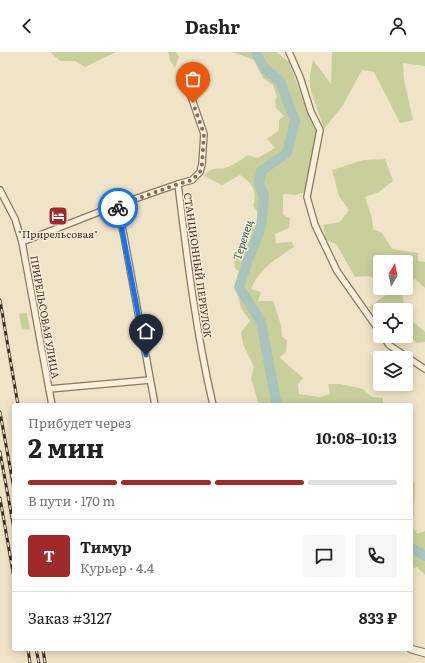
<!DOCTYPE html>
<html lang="ru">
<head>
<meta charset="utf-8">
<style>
	body { margin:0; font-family:Literata,serif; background:#f6f6f6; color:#222; height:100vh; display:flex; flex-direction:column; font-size:15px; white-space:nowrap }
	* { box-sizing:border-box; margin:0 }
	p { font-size:13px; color:#767676 }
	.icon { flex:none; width:22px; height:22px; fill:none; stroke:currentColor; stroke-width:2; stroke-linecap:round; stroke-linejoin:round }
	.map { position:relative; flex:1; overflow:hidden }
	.panel { position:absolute; left:12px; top:351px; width:401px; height:248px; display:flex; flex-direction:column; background:#fff; border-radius:4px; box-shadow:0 2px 10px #0003 }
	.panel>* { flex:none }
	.needle { width:26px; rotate:9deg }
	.tools { position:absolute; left:373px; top:203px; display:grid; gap:8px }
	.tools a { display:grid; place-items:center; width:40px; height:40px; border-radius:4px; background:#fff; box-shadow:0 2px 10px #0003; font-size:20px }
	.pin { position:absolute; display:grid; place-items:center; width:34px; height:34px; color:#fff; margin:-41px -17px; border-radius:50% 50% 50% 0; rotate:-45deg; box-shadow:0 0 4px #0007 }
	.pin .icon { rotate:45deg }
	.courier { position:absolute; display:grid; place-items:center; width:40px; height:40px; margin:-20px; border:3px solid #1a73e8; border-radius:50%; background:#fff; color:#222; box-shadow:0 1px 5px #0007 }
	.overview em { font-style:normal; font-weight:700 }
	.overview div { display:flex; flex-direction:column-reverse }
	.overview { display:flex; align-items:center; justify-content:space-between; height:68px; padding:0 16px }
	h1 { font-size:26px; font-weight:700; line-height:30px }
	.bar { display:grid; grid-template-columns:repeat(4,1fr); gap:6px 4px; align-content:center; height:48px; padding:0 16px }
	.bar i { height:5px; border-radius:3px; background:#e0e0e0 }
	.bar .active { background:#9e2a2b }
	.bar p { grid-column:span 4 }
	.line { display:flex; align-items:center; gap:10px; padding:0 16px; border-top:1px solid #e0e0e0 }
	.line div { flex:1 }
	.round { display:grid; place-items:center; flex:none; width:42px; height:42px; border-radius:4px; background:#f6f6f6 }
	header { display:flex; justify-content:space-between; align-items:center; height:52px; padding:0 16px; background:#fff; font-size:18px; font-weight:700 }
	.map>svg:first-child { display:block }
	.green { fill:#c9cf9b }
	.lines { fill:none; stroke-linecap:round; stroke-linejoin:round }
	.river { stroke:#a9c4bc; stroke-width:10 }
	.minor-casing { stroke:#8d765c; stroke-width:8 }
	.tertiary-casing { stroke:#8d765c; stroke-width:9 }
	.minor { stroke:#faf1dc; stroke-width:5.5 }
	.tertiary { stroke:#faf1dc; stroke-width:7 }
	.rail-casing { stroke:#3d2e20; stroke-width:3 }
	.rail { stroke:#f7eed8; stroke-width:1.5; stroke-dasharray:4.5; stroke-linecap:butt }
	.done { stroke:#7c6e5b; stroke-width:4; stroke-dasharray:0 7.2 }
	.route { stroke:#1a73e8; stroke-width:5 }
	.labels { text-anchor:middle; stroke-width:3; stroke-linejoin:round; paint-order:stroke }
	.poi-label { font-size:10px; fill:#3d2e20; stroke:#f7eed8 }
	.street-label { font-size:10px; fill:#3d2e20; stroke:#f7eed8 }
	.water-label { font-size:11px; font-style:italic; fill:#2f5d5a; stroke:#f7eed8 }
</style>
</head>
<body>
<header><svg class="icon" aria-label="back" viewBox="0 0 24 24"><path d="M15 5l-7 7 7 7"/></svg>Dashr<svg class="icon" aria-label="person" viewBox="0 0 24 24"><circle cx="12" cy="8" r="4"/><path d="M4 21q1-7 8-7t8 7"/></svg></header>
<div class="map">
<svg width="425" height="611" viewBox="0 0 425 611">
	<rect width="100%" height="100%" fill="#f0e4c8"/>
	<g class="green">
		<path d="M50,0H116L85,15L75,9H60Z"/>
		<path d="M168,0H176L179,5L175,16L170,8Z"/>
		<path d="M232,0H276L289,10L308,62L317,80L305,140L295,143L283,142V163L290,166L289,176L275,182L276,191L292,190L294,195C276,207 260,216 251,237L261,240L258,249H273L281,273L282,285L287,288L286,300L279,305L303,326L298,332L299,342L320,345L330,342L328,332H340L363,337L372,345L383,346V353H259L251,326L254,315L243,292L241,280L250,269L241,256L237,241L247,243L244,234L246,226L235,216L234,206L240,203L238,191L249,189L253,174L257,172L258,160L253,154C258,139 252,131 240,123L222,133L204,124C214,112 218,119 228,115C235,112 242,107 248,103L258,106L275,96L267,87L279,78V68L284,64L276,56L275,49L277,45L273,33L263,26L254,8Z"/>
		<path d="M332,0H425V14L403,11L404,28L413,68L400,71L374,20L362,18L343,53L324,77L310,36V23L313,8L331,32Z"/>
		<path d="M385,107L393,129L379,140L365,145L372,166L373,177L382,181L392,197L418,201V209L425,210V236L415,227L402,240L404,253L395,258H380V269L369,255L386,243L385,236H406V210H380V230L369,224L355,225L336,192L326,188L323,173L340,170L349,158L339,144L332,118L363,108Z"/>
		<path d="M27,261L30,277L22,278L19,262Z"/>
		<path d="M406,269H412L425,280V290L417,291L406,283Z"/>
		<path d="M411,426L415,431L413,474L417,482L425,479V523L417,515L411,517Z"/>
	</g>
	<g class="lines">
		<g class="river">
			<path d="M256,0L264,16L280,29L295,69L287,101L261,119L259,132L264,144L261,175L247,211L239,235L261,270L276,349L279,353"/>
			<path d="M411,496L425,504"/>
		</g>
		<defs>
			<g id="minor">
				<path d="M289,0L300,25L311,60L320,78L307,145L315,173L337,219L380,280"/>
				<path d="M178,132C187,206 196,280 213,353"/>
				<path d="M0,138L15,167L22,190L52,353"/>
				<path d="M117,153L124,184L155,353"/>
				<path d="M22,190L117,153L178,132L192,128L200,120L202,112L204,82L183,21"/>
				<path d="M383,284L389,293L425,317"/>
				<path d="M49,337L150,328"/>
			</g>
			<path id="tertiary" d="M411,597L425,601"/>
		</defs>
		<use href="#minor" class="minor-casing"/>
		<use href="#tertiary" class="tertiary-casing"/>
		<use href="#minor" class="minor"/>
		<use href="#tertiary" class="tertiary"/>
		<defs>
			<g id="rail">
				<path d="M0,248L18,353"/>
				<path d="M0,360L14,437"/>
				<path d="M0,400L14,477"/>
				<path d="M0,446L14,526"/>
				<path d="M28,597L30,611"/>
				<path d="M36,597L39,611"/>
				<path d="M43,597L45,611"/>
			</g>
		</defs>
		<use href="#rail" class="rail-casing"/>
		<use href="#rail" class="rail"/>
	</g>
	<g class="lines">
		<path class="done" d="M118,156L117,154L178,132L192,128L200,120L202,112L204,82L193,51"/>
		<path class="route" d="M118,156L146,303"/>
	</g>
	<defs>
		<symbol id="hotel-square" viewBox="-11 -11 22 22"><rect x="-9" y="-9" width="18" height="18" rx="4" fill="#9e2a2b" stroke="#f7eed8"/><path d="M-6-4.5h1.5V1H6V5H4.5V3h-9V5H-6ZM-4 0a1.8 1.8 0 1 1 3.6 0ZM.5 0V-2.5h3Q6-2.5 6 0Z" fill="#fff"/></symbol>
	</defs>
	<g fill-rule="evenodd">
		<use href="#hotel-square" x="47" y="153" width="22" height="22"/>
	</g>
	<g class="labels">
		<g class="poi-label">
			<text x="58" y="186">"Прирельсовая"</text>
		</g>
		<g class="street-label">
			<text transform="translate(198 213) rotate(82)" y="4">СТАНЦИОННЫЙ ПЕРЕУЛОК</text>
			<text transform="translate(45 265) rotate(80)" y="4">ПРИРЕЛЬСОВАЯ УЛИЦА</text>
		</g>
		<g class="water-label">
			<text transform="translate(243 188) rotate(-72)" y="4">Терепец</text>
		</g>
	</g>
</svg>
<div class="tools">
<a><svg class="needle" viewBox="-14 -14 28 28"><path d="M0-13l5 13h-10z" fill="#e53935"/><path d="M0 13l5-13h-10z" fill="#767676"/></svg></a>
<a><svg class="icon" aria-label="locate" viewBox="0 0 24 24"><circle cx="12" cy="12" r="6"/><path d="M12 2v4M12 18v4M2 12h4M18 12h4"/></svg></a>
<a><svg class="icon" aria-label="layers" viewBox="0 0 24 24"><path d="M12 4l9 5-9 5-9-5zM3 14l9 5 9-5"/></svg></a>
</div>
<div class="pin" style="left:193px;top:51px;background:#ea580c"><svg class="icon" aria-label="bag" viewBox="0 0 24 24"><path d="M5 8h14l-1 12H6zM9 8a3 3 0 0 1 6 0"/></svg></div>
<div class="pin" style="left:146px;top:303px;background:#1f2937"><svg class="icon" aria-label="home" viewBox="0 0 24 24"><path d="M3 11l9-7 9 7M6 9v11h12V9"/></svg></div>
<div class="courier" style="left:118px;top:156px"><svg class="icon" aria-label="bike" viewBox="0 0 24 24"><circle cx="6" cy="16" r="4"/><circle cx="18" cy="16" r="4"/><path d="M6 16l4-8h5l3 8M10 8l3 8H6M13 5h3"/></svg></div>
<section class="panel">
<div class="overview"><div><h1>2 мин</h1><p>Прибудет через</p></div><em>10:08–10:13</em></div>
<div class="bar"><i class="active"></i><i class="active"></i><i class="active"></i><i></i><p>В пути · 170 m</p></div>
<div class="line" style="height:72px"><b class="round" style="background:#9e2a2b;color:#fff">Т</b><div><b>Тимур</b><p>Курьер · 4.4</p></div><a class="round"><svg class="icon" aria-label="chat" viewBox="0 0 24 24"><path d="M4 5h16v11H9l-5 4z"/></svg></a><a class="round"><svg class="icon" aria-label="phone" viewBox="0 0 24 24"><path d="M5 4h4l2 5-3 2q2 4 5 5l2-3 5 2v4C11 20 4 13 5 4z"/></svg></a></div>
<div class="line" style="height:52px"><div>Заказ #3127</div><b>833 ₽</b></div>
</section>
</div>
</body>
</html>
